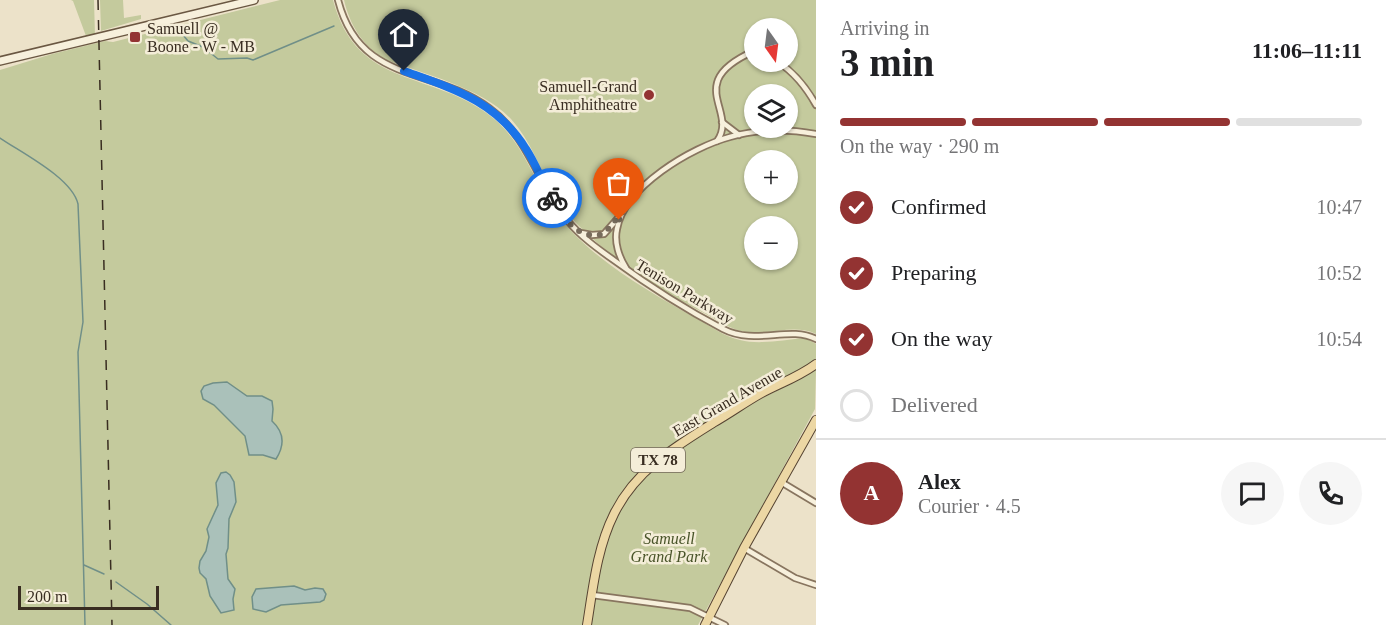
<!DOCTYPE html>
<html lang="en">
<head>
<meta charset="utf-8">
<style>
	body { margin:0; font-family:Georgia,serif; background:#f6f6f6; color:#202124; height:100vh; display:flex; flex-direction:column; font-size:22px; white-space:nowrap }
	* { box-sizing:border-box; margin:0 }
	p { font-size:20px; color:#757577 }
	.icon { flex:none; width:33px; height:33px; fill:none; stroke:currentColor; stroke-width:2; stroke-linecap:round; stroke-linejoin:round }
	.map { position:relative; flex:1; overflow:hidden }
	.drawer { display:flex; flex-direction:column; background:#fff; width:570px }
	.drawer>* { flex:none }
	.needle { width:39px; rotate:166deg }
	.controls { position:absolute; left:744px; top:18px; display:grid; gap:12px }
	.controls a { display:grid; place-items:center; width:54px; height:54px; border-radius:50%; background:#fff; box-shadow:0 2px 4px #0004; font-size:30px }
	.scale { position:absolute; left:18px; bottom:15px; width:141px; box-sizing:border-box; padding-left:6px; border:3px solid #392d21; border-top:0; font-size:16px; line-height:21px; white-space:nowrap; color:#392d21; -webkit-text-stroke:4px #f4edd8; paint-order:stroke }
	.pin { position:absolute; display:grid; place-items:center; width:51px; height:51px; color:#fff; margin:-62px -26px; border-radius:50% 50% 50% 0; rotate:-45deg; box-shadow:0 0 6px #0007 }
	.pin .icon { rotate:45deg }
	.courier { position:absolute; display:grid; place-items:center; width:60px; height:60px; margin:-30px; border:4px solid #1a73e8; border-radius:50%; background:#fff; color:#222; box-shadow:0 2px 8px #0007 }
	.headline em { font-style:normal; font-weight:600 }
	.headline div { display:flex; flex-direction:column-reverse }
	.headline { display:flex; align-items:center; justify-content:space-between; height:102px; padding:0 24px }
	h1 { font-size:39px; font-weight:600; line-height:45px }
	.bar { display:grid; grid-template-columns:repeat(4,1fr); gap:9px 6px; align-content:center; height:72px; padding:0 24px }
	.bar i { height:8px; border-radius:4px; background:#e0e0e0 }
	.bar .active { background:#933332 }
	.bar p { grid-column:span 4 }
	.line { display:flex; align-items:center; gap:15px; padding:0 24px; border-top:2px solid #e0e0e0 }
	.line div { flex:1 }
	.round { display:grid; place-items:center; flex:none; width:63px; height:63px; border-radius:32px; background:#f6f6f6 }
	ol { padding:0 24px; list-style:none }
	li { display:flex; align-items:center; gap:18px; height:66px }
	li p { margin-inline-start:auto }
	li .icon { padding:6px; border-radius:50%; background:#933332; color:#fff; stroke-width:4 }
	li:last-child { color:#757577 }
	li i { width:33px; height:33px; border:3px solid #e0e0e0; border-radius:50% }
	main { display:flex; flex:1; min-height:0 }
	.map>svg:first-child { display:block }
	.green { fill:#c4ca9d; fill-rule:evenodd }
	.water { fill:#aac1ba; stroke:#708f88; stroke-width:1.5 }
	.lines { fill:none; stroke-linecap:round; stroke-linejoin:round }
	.stream { stroke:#708f88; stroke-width:1.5 }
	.street-casing { stroke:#88755f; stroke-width:8 }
	.secondary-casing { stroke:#6a5742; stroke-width:10 }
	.primary-casing { stroke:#564432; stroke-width:10 }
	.street { stroke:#f7f0dc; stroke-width:4.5 }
	.secondary { stroke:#f7f0dc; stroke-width:7 }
	.primary { stroke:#ecd7a4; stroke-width:8 }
	.rail { stroke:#392d21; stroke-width:1.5; stroke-dasharray:10 10; stroke-linecap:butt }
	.done { stroke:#786c5c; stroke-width:6; stroke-dasharray:0 10.8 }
	.route { stroke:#1a73e8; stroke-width:8 }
	.poi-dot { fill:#933332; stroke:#f4edd8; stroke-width:2 }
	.labels { text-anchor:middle; stroke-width:5; stroke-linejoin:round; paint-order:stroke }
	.shield { fill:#f4edd8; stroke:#716758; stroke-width:1.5 }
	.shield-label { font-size:15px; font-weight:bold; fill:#392d21 }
	.poi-label { font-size:16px; fill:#392d21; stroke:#f4edd8; text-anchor:start }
	.street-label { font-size:16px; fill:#392d21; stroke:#f4edd8 }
	.park-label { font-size:16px; font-style:italic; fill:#495429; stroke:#f4edd8 }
</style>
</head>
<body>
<main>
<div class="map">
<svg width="816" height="625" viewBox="0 0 816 625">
	<rect width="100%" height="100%" fill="#ece2c9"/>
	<g class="green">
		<path d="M71,0H94L95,36H86L73,1Z"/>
		<path d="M100,0H123L124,18L141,15V19L101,31Z"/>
		<path d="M280,0H333C357,91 433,69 493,118C526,145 535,187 561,219C594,261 653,294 699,320C712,327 725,337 740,340C759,345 783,340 803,338L808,339L816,344V360C795,376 770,385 748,397C730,407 714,418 697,429C656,456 619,483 602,531C591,561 588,594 583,625H0V70L52,54L105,41L113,42Z"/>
		<path d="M344,0H816V334C794,323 768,336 744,332C734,330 724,324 715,319C687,304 658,289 632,270C606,251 570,223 554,194C540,169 531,141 511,119C482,88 424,74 384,59C362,45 350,25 344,0ZM754,28H788V62H754ZM754,94H788V128H754ZM754,160H788V194H754ZM754,226H788V260H754Z"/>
		<path d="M816,370L815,409L698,625H591L601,559L607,538L623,504L642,479L661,461L747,406Z"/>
	</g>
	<g class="water">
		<path d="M227,382L247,396H262L272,401L273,409L272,421C284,432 285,445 276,459L263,455H249L245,436L214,405L203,399L201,391L204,386L213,383Z"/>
		<path d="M226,472L230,475L234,482L236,502L229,519L228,548L226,554L228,579L235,589L233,599L234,610L221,613L210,596L206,579L200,573L199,568L200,561L206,551L209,537L207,529L218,505L216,483L221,473Z"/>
		<path d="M294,586L305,590L315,588L323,589L326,594L324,600L320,602L281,605L266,612L253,609L252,597L256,589Z"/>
	</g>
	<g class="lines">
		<g class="stream">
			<path d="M178,29L188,41L203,47L218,59L247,58L253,60L334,26"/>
			<path d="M0,138C22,153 72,178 78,204L83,322L78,352L85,625"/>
			<path d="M84,565L104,574"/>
			<path d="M116,582L147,604L171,625"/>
		</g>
		<defs>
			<g id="street">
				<path d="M338,0C360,85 432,66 489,108C528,136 538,184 567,220C580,236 598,249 615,261C649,286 685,309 723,329C756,346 789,325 816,339"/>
				<path d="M778,62C795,73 806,87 816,105"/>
				<path d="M722,122L739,135"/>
				<path d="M717,141C739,111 682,83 754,51"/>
				<path d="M581,233L592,235L604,234L619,217"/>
				<path d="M626,268C619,257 614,242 617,229C624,187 692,147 730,137C758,129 787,129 816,134"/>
				<path d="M781,482L816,503"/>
				<path d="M744,548L795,578L816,585"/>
				<path d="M592,595L690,608L725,625"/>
			</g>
			<path id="secondary" d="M0,61L254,0"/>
			<g id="primary">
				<path d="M587,625C593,588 597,548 614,514C635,471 673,448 713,423C729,414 744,403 760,394C778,384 799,377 816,364"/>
				<path d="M705,625L744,548L816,420"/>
			</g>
		</defs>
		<use href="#street" class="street-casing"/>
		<use href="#secondary" class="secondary-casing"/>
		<use href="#primary" class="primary-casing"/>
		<use href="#street" class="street"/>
		<use href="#secondary" class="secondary"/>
		<use href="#primary" class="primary"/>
		<path class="rail" d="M98,0L112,625"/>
	</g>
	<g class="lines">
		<path class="done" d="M552,198C564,218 577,241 604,234L623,211L619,220"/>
		<path class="route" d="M404,71C454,89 496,101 526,149C536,164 542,182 552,198"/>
	</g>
	<g class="poi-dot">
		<rect x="129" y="31" width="12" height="12" rx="3"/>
		<circle cx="649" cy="95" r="6"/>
	</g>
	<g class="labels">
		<rect class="shield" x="631" y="448" width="54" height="24" rx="4.5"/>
		<g class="shield-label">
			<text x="658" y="465">TX 78</text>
		</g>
		<g class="poi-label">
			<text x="147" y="34">Samuell @<tspan x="147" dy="18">Boone - W - MB</tspan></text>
			<text x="637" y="92" text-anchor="end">Samuell-Grand<tspan x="637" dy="18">Amphitheatre</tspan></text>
		</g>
		<g class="street-label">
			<text transform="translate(685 291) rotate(31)" y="6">Tenison Parkway</text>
			<text transform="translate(727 401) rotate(-30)" y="6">East Grand Avenue</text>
		</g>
		<g class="park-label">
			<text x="669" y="544">Samuell<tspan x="669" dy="18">Grand Park</tspan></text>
		</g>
	</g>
</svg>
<div class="controls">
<a><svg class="needle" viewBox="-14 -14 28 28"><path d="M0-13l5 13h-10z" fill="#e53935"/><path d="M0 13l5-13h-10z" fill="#757577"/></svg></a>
<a><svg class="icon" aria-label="layers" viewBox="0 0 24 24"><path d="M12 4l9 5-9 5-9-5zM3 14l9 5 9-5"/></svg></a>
<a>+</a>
<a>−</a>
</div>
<div class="scale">200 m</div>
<div class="pin" style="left:619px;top:220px;background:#ea580c"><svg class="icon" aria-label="bag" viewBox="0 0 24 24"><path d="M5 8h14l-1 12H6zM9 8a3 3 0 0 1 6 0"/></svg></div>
<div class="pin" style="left:404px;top:71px;background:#1f2937"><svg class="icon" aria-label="home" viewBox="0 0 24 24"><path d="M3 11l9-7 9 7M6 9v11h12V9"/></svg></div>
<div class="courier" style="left:552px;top:198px"><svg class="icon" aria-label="bike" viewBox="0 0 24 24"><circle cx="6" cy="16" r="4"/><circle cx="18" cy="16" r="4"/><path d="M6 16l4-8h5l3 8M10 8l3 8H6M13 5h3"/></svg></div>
</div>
<section class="drawer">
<div class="headline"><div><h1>3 min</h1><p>Arriving in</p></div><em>11:06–11:11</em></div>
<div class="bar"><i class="active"></i><i class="active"></i><i class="active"></i><i></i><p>On the way · 290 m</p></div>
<ol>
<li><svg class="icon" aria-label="check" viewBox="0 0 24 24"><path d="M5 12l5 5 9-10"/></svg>Confirmed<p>10:47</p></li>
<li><svg class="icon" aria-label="check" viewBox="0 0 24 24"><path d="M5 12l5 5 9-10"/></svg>Preparing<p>10:52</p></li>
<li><svg class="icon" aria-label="check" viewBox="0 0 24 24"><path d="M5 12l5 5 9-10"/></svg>On the way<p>10:54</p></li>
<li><i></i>Delivered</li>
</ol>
<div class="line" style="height:108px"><b class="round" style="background:#933332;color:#fff">A</b><div><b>Alex</b><p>Courier · 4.5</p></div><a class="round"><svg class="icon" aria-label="chat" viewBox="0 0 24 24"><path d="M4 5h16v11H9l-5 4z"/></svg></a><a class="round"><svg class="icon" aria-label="phone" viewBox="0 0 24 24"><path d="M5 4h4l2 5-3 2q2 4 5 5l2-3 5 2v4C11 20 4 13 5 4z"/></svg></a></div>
</section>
</main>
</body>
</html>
